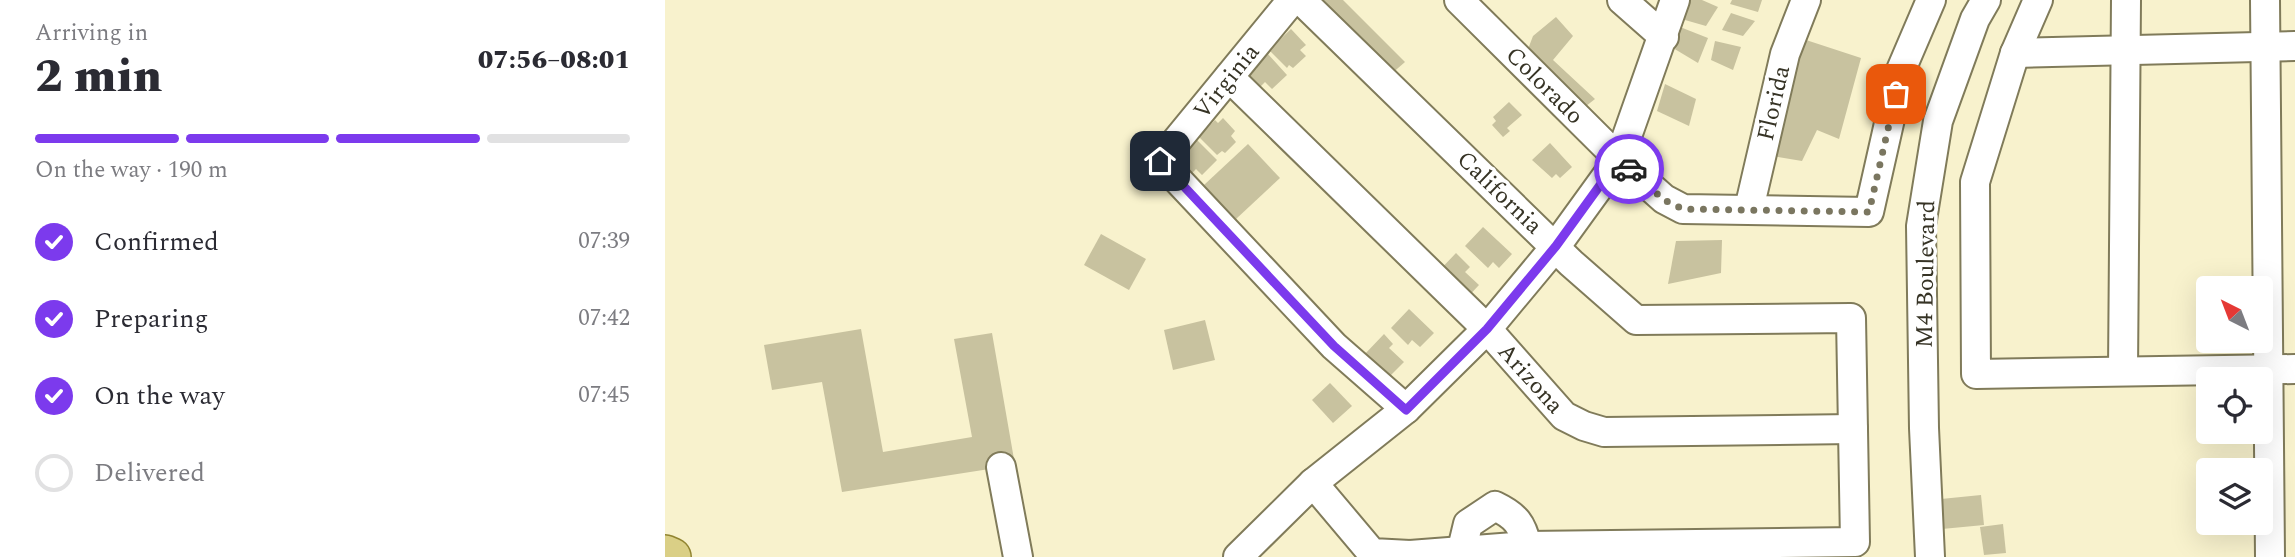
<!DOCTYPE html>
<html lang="en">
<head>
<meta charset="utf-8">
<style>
	body { margin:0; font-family:Spectral,serif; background:#f2f2f3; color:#2b2b33; height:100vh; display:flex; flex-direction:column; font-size:26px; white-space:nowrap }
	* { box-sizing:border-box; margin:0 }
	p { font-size:23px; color:#7c7c81 }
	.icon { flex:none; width:38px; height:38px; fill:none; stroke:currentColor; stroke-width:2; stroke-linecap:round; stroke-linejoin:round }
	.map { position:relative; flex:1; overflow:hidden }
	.panel { display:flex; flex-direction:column; background:#fff; width:665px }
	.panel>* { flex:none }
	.needle { width:46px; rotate:318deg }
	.fabs { position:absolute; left:1531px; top:276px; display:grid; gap:14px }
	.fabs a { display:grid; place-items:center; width:77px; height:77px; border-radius:7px; background:#fff; box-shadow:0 7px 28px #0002; font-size:35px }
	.pin { position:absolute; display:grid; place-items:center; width:60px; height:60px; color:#fff; margin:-30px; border-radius:14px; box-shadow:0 4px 10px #0006 }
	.courier { position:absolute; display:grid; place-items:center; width:70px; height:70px; margin:-35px; border:5px solid #7c3aed; border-radius:50%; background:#fff; color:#222; box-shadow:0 2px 9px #0007 }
	.summary em { font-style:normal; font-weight:800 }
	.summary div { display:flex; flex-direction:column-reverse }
	.summary { display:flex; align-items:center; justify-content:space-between; height:119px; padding:0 35px }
	h1 { font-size:46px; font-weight:800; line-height:52px }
	.bar { display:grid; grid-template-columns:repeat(4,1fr); gap:10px 7px; align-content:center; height:84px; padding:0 35px }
	.bar i { height:9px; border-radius:5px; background:#e1e1e2 }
	.bar .on { background:#7c3aed }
	.bar p { grid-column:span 4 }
	ol { padding:0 35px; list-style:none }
	li { display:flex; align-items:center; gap:21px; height:77px }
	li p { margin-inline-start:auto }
	li .icon { padding:7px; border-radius:50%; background:#7c3aed; color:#fff; stroke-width:4 }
	li:last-child { color:#7c7c81 }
	li i { width:38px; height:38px; border:4px solid #e1e1e2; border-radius:50% }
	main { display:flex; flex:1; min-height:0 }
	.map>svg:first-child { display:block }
	.building { fill:#c8c29f }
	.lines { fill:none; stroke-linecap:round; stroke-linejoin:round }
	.minor-casing { stroke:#807b5a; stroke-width:32 }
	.major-casing { stroke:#918430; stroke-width:40 }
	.minor { stroke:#fff; stroke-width:28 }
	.major { stroke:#dacf86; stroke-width:37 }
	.done { stroke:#7a7660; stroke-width:7; stroke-dasharray:0 12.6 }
	.route { stroke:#7c3aed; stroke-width:9 }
	.labels { text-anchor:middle; stroke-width:7; stroke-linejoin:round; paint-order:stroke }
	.street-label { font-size:24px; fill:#363325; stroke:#fff }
</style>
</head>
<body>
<main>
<section class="panel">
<div class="summary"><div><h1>2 min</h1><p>Arriving in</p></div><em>07:56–08:01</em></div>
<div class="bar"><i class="on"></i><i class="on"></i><i class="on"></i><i></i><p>On the way · 190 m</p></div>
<ol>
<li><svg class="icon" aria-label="check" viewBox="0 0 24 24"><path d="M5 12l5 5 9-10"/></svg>Confirmed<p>07:39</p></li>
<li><svg class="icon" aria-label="check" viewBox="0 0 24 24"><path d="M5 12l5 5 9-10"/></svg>Preparing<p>07:42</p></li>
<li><svg class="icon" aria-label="check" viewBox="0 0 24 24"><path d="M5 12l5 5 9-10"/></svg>On the way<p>07:45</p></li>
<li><i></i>Delivered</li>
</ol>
</section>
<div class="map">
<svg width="1630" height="557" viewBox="0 0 1630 557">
	<rect width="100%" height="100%" fill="#f8f2cd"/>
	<g class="building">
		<path d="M647,0H678L740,62L725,75Z"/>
		<path d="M1021,0H1037L1053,7L1041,26L1013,18Z"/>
		<path d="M1067,0H1097L1093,12L1065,4Z"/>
		<path d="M1066,13L1090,21L1078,36L1057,30Z"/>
		<path d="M891,17L908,36L888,60L930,99L916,110L860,57L868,36Z"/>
		<path d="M1015,27L1043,38L1033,63L1003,45Z"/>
		<path d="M626,29L641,45L635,50L641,56L628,68L624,65L622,68L604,50Z"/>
		<path d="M1138,39L1196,58L1174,139L1152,130L1137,161L1107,156Z"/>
		<path d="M1050,41L1076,47L1068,70L1046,60Z"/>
		<path d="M602,53L622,75L607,89L600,82L595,87L583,75L592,68L589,65Z"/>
		<path d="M1000,84L1031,99L1024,126L992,111Z"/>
		<path d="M844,102L857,115L842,128L845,131L838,137L827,125L831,121L828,117Z"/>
		<path d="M558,118L570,131L566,136L571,142L560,153L557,151L552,155L534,137L550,120L553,123Z"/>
		<path d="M532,140L552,160L537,175L531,169L526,174L515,162L523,154L520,152Z"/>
		<path d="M885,143L907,167L895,178L891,174L887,178L867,160Z"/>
		<path d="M583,144L615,178L571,219L539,185Z"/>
		<path d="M818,227L847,254L834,268L828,262L823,268L800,246Z"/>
		<path d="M436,234L481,259L464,290L419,265Z"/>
		<path d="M1057,240L1056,273L1003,284L1011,241Z"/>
		<path d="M791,253L805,267L800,272L814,285L799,301L771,274Z"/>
		<path d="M744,309L769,333L755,347L747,340L743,345L726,328Z"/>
		<path d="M540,320L550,360L508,370L499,330Z"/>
		<path d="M196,329L218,452L307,437L289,339L327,333L350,465L177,492L157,382L107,390L99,345Z"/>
		<path d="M719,334L728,344L724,348L739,362L723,378L699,355Z"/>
		<path d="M665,383L687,406L668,423L647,400Z"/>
		<path d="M1316,495L1319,525L1277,529L1276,499Z"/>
		<path d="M1338,524L1341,553L1319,555L1315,527Z"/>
	</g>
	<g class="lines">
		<defs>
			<g id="minor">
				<path d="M627,0L495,161L669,346L741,409"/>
				<path d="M636,0L906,263L971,320L1186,318L1190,542L862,546L745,555L707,553L648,483"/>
				<path d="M794,0L954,159L999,199L1018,209L1204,212L1236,70L1266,0"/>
				<path d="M957,0L999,37"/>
				<path d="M1373,0L1350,53L1310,182L1311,374L1630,369"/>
				<path d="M1600,0L1605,557"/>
				<path d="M1350,53L1630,46"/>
				<path d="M564,77L822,329L899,416L919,426L939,432L1188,429"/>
				<path d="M1084,209L1120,54L1141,0"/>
				<path d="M1458,371L1461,0"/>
				<path d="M336,467L353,557"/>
				<path d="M797,549L803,524L830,506C851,516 857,524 862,546"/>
				<path d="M573,557L648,483L741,409L822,329L891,246L954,159L1010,0"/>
				<path d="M1265,557L1259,428L1256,226L1273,121L1310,19L1321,0"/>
			</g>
			<path id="major" d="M0,554L7,557"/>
		</defs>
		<use href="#minor" class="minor-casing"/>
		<use href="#major" class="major-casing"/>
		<use href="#minor" class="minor"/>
		<use href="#major" class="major"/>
	</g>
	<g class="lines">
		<path class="done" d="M964,169L999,200L1018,209L1204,212L1231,94"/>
		<path class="route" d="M495,161L669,346L741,410L822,329L891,246L954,159L964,169"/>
	</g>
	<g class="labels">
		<g class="street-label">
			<text transform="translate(561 81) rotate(-51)" y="8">Virginia</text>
			<text transform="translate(880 85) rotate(45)" y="8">Colorado</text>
			<text transform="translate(1108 103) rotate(-77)" y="8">Florida</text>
			<text transform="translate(835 192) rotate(44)" y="8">California</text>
			<text transform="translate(1260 274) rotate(-89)" y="8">M4 Boulevard</text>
			<text transform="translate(866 378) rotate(48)" y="8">Arizona</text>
		</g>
	</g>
</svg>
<div class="fabs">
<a><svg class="needle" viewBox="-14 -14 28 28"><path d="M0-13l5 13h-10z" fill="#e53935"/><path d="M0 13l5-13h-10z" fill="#7c7c81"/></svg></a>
<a><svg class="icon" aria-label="locate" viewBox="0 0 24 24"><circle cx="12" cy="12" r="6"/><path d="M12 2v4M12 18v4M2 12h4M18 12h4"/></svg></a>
<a><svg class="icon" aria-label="layers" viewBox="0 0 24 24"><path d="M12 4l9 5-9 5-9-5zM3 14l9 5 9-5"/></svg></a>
</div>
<div class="pin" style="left:1231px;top:94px;background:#ea580c"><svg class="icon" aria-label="bag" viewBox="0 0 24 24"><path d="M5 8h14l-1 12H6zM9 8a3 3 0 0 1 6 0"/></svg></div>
<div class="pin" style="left:495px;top:161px;background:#1f2937"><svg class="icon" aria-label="home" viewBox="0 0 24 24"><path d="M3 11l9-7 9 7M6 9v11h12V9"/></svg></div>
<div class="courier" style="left:964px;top:169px"><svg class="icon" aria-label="car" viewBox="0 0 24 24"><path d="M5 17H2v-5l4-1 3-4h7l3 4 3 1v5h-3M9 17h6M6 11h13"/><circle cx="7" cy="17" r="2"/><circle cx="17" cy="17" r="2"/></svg></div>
</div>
</main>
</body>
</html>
